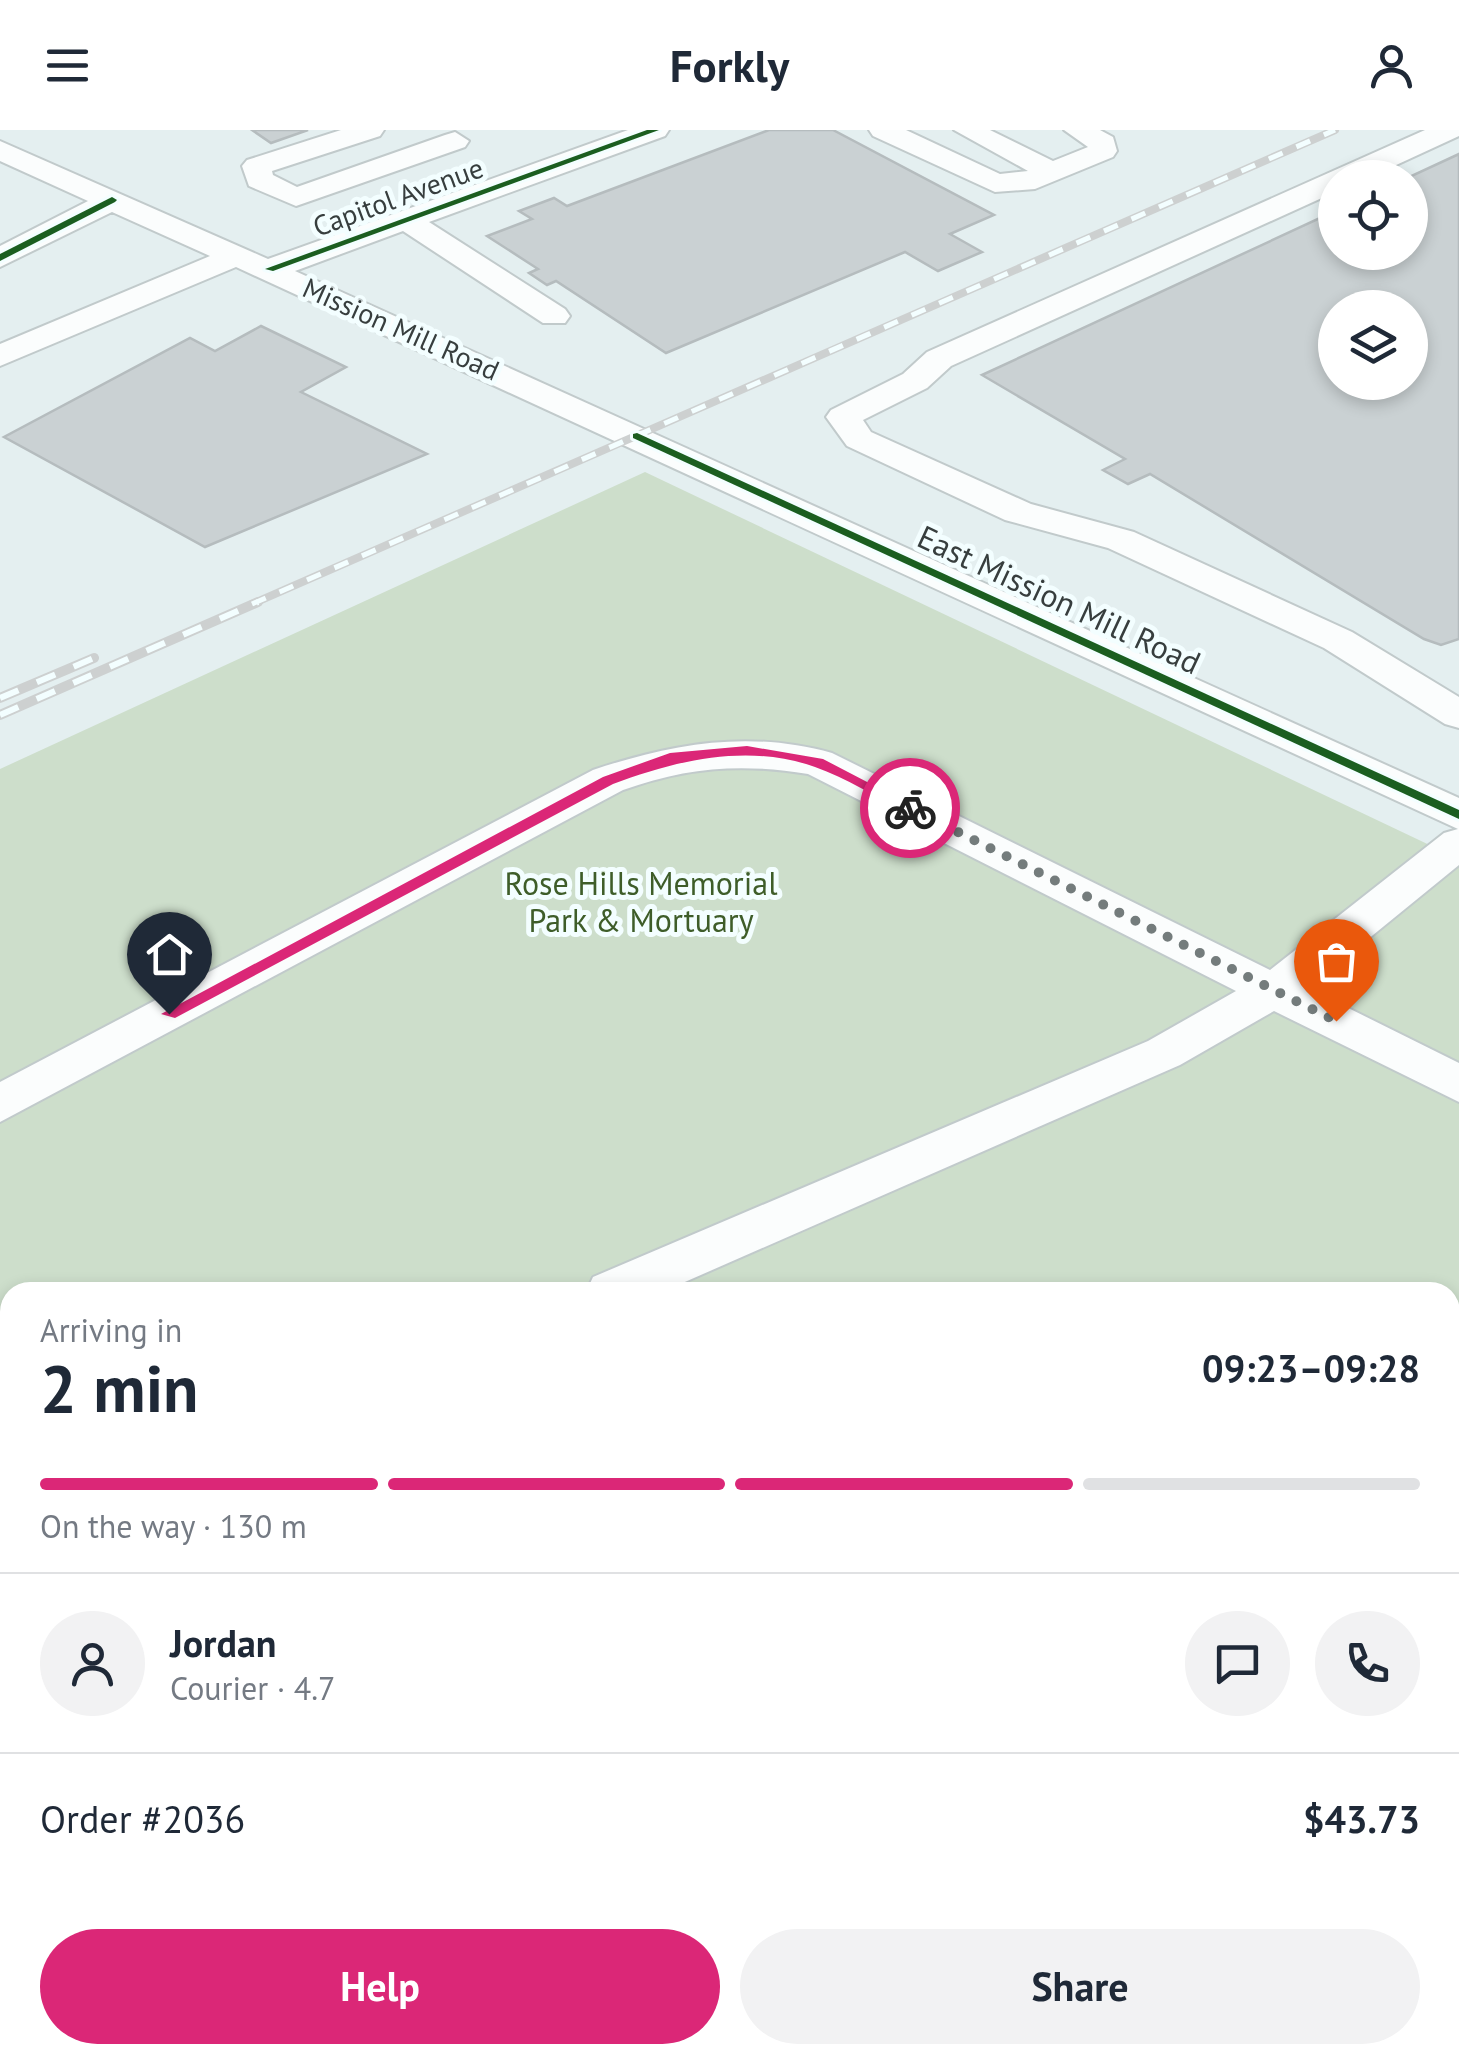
<!DOCTYPE html>
<html lang="en">
<head>
<meta charset="utf-8">
<style>
	body { margin:0; font-family:"PT Sans",sans-serif; background:#f2f2f3; color:#1f2937; height:100vh; display:flex; flex-direction:column; font-size:38px; white-space:nowrap }
	* { box-sizing:border-box; margin:0 }
	p { font-size:32px; color:#747a83 }
	.icon { flex:none; width:55px; height:55px; fill:none; stroke:currentColor; stroke-width:2; stroke-linecap:round; stroke-linejoin:round }
	.map { position:relative; flex:1; overflow:hidden }
	.drawer { position:absolute; left:0px; top:1152px; width:1460px; height:782px; display:flex; flex-direction:column; background:#fff; border-radius:30px 30px 0 0; box-shadow:0 5px 15px #0003 }
	.drawer>* { flex:none }
	.controls { position:absolute; left:1318px; top:30px; display:grid; gap:20px }
	.controls a { display:grid; place-items:center; width:110px; height:110px; border-radius:50%; background:#fff; box-shadow:0 5px 15px #0003; font-size:50px }
	.pin { position:absolute; display:grid; place-items:center; width:85px; height:85px; color:#fff; margin:-102px -42px; border-radius:50% 50% 50% 0; rotate:-45deg; box-shadow:0 0 10px #0007 }
	.pin .icon { rotate:45deg }
	.courier { position:absolute; display:grid; place-items:center; width:100px; height:100px; margin:-50px; border:8px solid #db2777; border-radius:50%; background:#fff; color:#222; box-shadow:0 2px 12px #0007 }
	.overview em { font-style:normal; font-weight:700 }
	.overview div { display:flex; flex-direction:column-reverse }
	.overview { display:flex; align-items:center; justify-content:space-between; height:170px; padding:0 40px }
	h1 { font-size:65px; font-weight:700; line-height:75px }
	.bar { display:grid; grid-template-columns:repeat(4,1fr); gap:15px 10px; align-content:center; height:120px; padding:0 40px }
	.bar i { height:12px; border-radius:8px; background:#e0e1e3 }
	.bar .selected { background:#db2777 }
	.bar p { grid-column:span 4 }
	.line { display:flex; align-items:center; gap:25px; padding:0 40px; border-top:2px solid #e0e1e3 }
	.line div { flex:1 }
	.round { display:grid; place-items:center; flex:none; width:105px; height:105px; border-radius:52px; background:#f2f2f3 }
	.cta { display:flex; gap:20px; margin-top:auto; padding:20px 40px }
	.cta a { flex:1; height:115px; border-radius:60px; background:#db2777; color:#fff; font-size:40px; font-weight:700; line-height:115px; text-align:center }
	.cta a+a { background:#f2f2f3; color:#1f2937 }
	header { display:flex; justify-content:space-between; align-items:center; height:130px; padding:0 40px; background:#fff; font-size:45px; font-weight:700 }
	.map>svg:first-child { display:block }
	.green { fill:#cddecb; fill-rule:evenodd }
	.building { fill:#cad1d3; stroke:#b5bcbe; stroke-width:2.5; fill-rule:evenodd }
	.lines { fill:none; stroke-linecap:round; stroke-linejoin:round }
	.minor-casing { stroke:#c1cacb; stroke-width:4 }
	.minor { fill:#fbfdfd; fill-rule:evenodd }
	.rail-far1-casing { stroke:#cdd0d0; stroke-width:8 }
	.rail-casing { stroke:#cdd0d0; stroke-width:10 }
	.rail-far1 { stroke:#f3feff; stroke-width:5; stroke-dasharray:15; stroke-linecap:butt }
	.rail { stroke:#f3feff; stroke-width:6; stroke-dasharray:20; stroke-linecap:butt }
	.cycleway-casing { stroke:#f3feff; stroke-width:6 }
	.cycleway { fill:#1b5e20; fill-rule:evenodd }
	.route { fill:#db2777 }
	.done { stroke:#747c7c; stroke-width:10; stroke-dasharray:0 18 }
	.labels { text-anchor:middle; stroke-width:10; stroke-linejoin:round; paint-order:stroke }
	.far-street-label { font-size:28px; fill:#373e3e; stroke:#f3feff }
	.street-label { font-size:32px; fill:#373e3e; stroke:#f3feff }
	.park-label { font-size:32px; fill:#3e5d29; stroke:#f3feff }
</style>
</head>
<body>
<header><svg class="icon" aria-label="menu" viewBox="0 0 24 24"><path d="M4 6h16M4 12h16M4 18h16"/></svg>Forkly<svg class="icon" aria-label="person" viewBox="0 0 24 24"><circle cx="12" cy="8" r="4"/><path d="M4 21q1-7 8-7t8 7"/></svg></header>
<div class="map">
<svg width="1459" height="1934" viewBox="0 0 1459 1934">
	<rect width="100%" height="100%" fill="#e4eff0"/>
	<path class="green" d="M645,342L1459,729V1934H0V639ZM10,1162H1450V1925H10Z"/>
	<g class="building">
		<path d="M252,0H308L271,13Z"/>
		<path d="M769,0H833L994,85L950,104L982,122L938,141L905,122L666,223L556,151L547,155L529,143L538,139L487,106L532,89L519,81L554,68L567,76Z"/>
		<path d="M1459,24V509L1441,515L1424,509L1150,344L1128,354L1103,340L1125,329L982,245L1335,81V122H1410L1407,48ZM1335,178H1410V252H1335Z"/>
		<path d="M261,196L346,237L301,262L427,324L205,417L4,307L190,208L215,221Z"/>
	</g>
	<g class="lines">
		<defs>
			<g id="minor">
				<path d="M341,0H384L380,6L272,41L273,45L297,57L445,5L455,2L469,11L465,17L296,76L249,56L242,36L247,30Z"/>
				<path d="M628,0H669L665,6L429,92L565,179L570,186L565,193H543L403,101L295,141L1459,668V735L1308,858L1459,933V972L1274,881L1180,935L662,1162H586L593,1147L1148,911L1236,861L808,644C742,633 686,637 623,660L0,992V952L593,640C673,613 750,600 832,623L1270,840L1444,703L1458,699L236,137L0,236V214L210,126L112,82L0,137V116L88,71L0,31V11L268,129Z"/>
				<path d="M869,0H906L1000,44L1028,41L954,0H990L1053,31L1088,17L1064,0H1100L1113,7L1117,21L1113,27L1035,59L995,62L873,6Z"/>
				<path d="M1425,0H1459V6L1368,48H1335V62L951,236L927,258L863,290L871,302L1031,374L1134,402L1352,502L1459,567V598L1445,594L1324,518L1108,418L1005,390L847,316L826,287L831,280L903,244L927,222Z"/>
				<path d="M0,1457L10,1460V1519L0,1515Z"/>
				<path d="M1459,1582V1645L1450,1649V1586Z"/>
				<path d="M446,1925H519L522,1934H450Z"/>
				<path d="M1171,1925H1240L1236,1934H1168Z"/>
			</g>
		</defs>
		<use href="#minor" class="minor-casing"/>
		<use href="#minor" class="minor"/>
		<defs>
			<path id="rail-far1" d="M252,474L1335,0"/>
			<g id="rail">
				<path d="M0,568L94,528"/>
				<path d="M0,585L258,472"/>
			</g>
		</defs>
		<use href="#rail-far1" class="rail-far1-casing"/>
		<use href="#rail" class="rail-casing"/>
		<use href="#rail-far1" class="rail-far1"/>
		<use href="#rail" class="rail"/>
		<defs>
			<g id="cycleway">
				<path d="M647,0H659L273,141L265,139Z"/>
				<path d="M112,67L117,70L115,72L0,131V124Z"/>
				<path d="M637,303L1459,680V689L633,308V304Z"/>
			</g>
		</defs>
		<use href="#cycleway" class="cycleway-casing"/>
		<use href="#cycleway" class="cycleway"/>
	</g>
	<path class="route" d="M747,616L823,629L917,678L905,681C876,667 846,648 815,637C748,613 677,630 613,654L175,888L161,884L603,647L670,623Z"/>
	<g class="lines">
		<path class="done" d="M910,678L1336,891"/>
	</g>
	<g class="labels">
		<g class="far-street-label">
			<text transform="translate(398 67) rotate(-20)" y="10">Capitol Avenue</text>
			<text transform="translate(401 199) rotate(24)" y="10">Mission Mill Road</text>
		</g>
		<g class="street-label">
			<text transform="translate(1059 470) rotate(25)" y="11">East Mission Mill Road</text>
		</g>
		<g class="park-label">
			<text x="641" y="765">Rose Hills Memorial<tspan x="641" dy="37">Park &amp; Mortuary</tspan></text>
		</g>
	</g>
</svg>
<div class="controls">
<a><svg class="icon" aria-label="locate" viewBox="0 0 24 24"><circle cx="12" cy="12" r="6"/><path d="M12 2v4M12 18v4M2 12h4M18 12h4"/></svg></a>
<a><svg class="icon" aria-label="layers" viewBox="0 0 24 24"><path d="M12 4l9 5-9 5-9-5zM3 14l9 5 9-5"/></svg></a>
</div>
<div class="pin" style="left:1336px;top:891px;background:#ea580c"><svg class="icon" aria-label="bag" viewBox="0 0 24 24"><path d="M5 8h14l-1 12H6zM9 8a3 3 0 0 1 6 0"/></svg></div>
<div class="pin" style="left:169px;top:884px;background:#1f2937"><svg class="icon" aria-label="home" viewBox="0 0 24 24"><path d="M3 11l9-7 9 7M6 9v11h12V9"/></svg></div>
<div class="courier" style="left:910px;top:678px"><svg class="icon" aria-label="bike" viewBox="0 0 24 24"><circle cx="6" cy="16" r="4"/><circle cx="18" cy="16" r="4"/><path d="M6 16l4-8h5l3 8M10 8l3 8H6M13 5h3"/></svg></div>
<section class="drawer">
<div class="overview"><div><h1>2 min</h1><p>Arriving in</p></div><em>09:23–09:28</em></div>
<div class="bar"><i class="selected"></i><i class="selected"></i><i class="selected"></i><i></i><p>On the way · 130 m</p></div>
<div class="line" style="height:180px"><a class="round"><svg class="icon" aria-label="person" viewBox="0 0 24 24"><circle cx="12" cy="8" r="4"/><path d="M4 21q1-7 8-7t8 7"/></svg></a><div><b>Jordan</b><p>Courier · 4.7</p></div><a class="round"><svg class="icon" aria-label="chat" viewBox="0 0 24 24"><path d="M4 5h16v11H9l-5 4z"/></svg></a><a class="round"><svg class="icon" aria-label="phone" viewBox="0 0 24 24"><path d="M5 4h4l2 5-3 2q2 4 5 5l2-3 5 2v4C11 20 4 13 5 4z"/></svg></a></div>
<div class="line" style="height:130px"><div>Order #2036</div><b>$43.73</b></div>
<div class="cta"><a>Help</a><a>Share</a></div>
</section>
</div>
</body>
</html>
